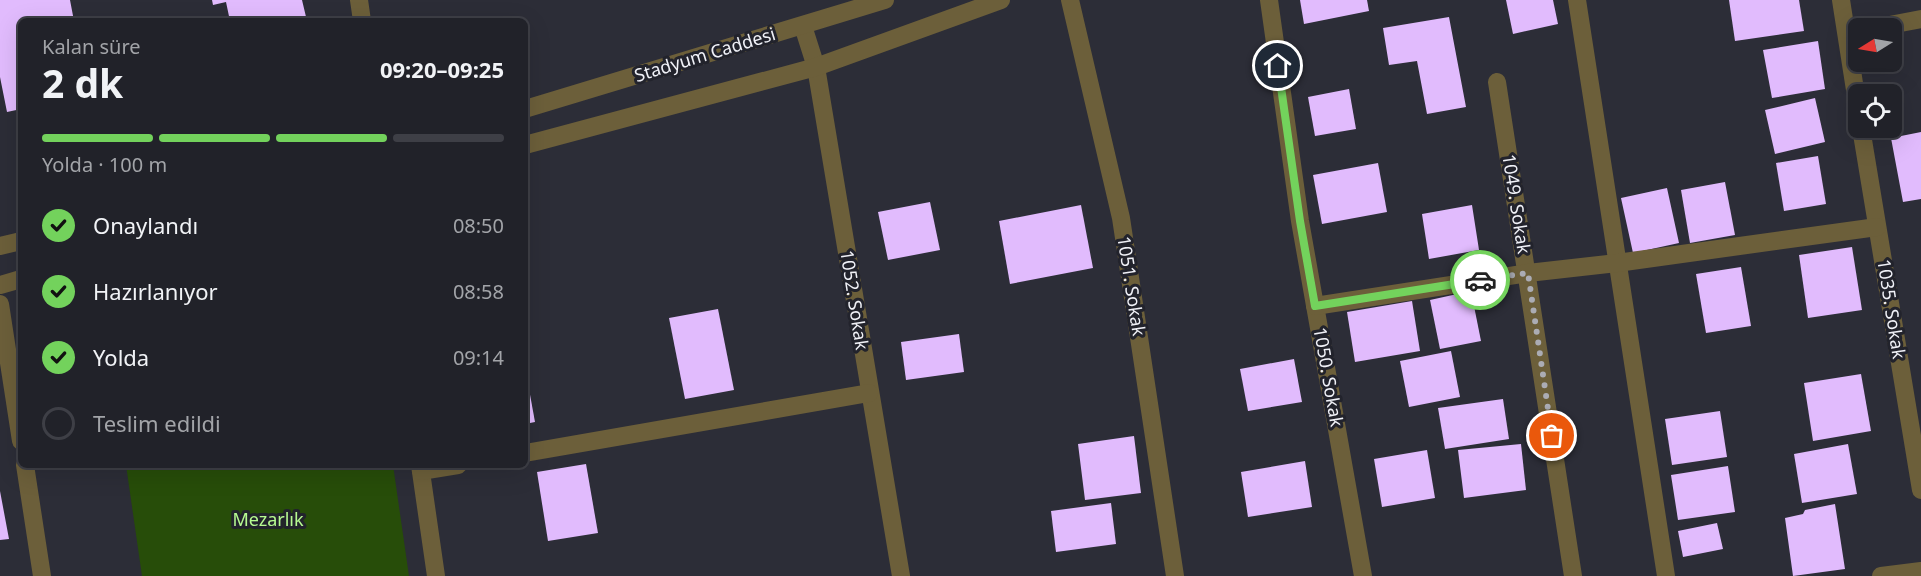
<!DOCTYPE html>
<html lang="tr">
<head>
<meta charset="utf-8">
<style>
	body { margin:0; font-family:"Noto Sans",sans-serif; background:#292a31; color:#f1f3f6; height:100vh; display:flex; flex-direction:column; font-size:22px; white-space:nowrap }
	* { box-sizing:border-box; margin:0 }
	p { font-size:20px; color:#a2a4a8 }
	.icon { flex:none; width:33px; height:33px; fill:none; stroke:currentColor; stroke-width:2; stroke-linecap:round; stroke-linejoin:round }
	.map { position:relative; flex:1; overflow:hidden }
	.drawer { position:absolute; left:18px; top:18px; width:510px; height:450px; display:flex; flex-direction:column; background:#212229; border-radius:9px; box-shadow:0 6px 24px #0002,0 0 0 2px #3e3f46 }
	.drawer>* { flex:none }
	.needle { width:39px; rotate:259deg }
	.controls { position:absolute; left:1848px; top:18px; display:grid; gap:12px }
	.controls a { display:grid; place-items:center; width:54px; height:54px; border-radius:9px; background:#212229; box-shadow:0 6px 24px #0002,0 0 0 2px #3e3f46; font-size:30px }
	.pin { position:absolute; display:grid; place-items:center; width:51px; height:51px; color:#fff; margin:-26px; border:3px solid #fff; border-radius:50%; box-shadow:0 2px 6px #0007 }
	.courier { position:absolute; display:grid; place-items:center; width:60px; height:60px; margin:-30px; border:4px solid #73d25c; border-radius:50%; background:#fff; color:#222; box-shadow:0 2px 8px #0007 }
	.overview em { font-style:normal; font-weight:700 }
	.overview div { display:flex; flex-direction:column-reverse }
	.overview { display:flex; align-items:center; justify-content:space-between; height:102px; padding:0 24px }
	h1 { font-size:39px; font-weight:700; line-height:45px }
	.bar { display:grid; grid-template-columns:repeat(4,1fr); gap:9px 6px; align-content:center; height:72px; padding:0 24px }
	.bar i { height:8px; border-radius:4px; background:#3e3f46 }
	.bar .active { background:#73d25c }
	.bar p { grid-column:span 4 }
	ol { padding:0 24px; list-style:none }
	li { display:flex; align-items:center; gap:18px; height:66px }
	li p { margin-inline-start:auto }
	li .icon { padding:6px; border-radius:50%; background:#73d25c; color:#111; stroke-width:4 }
	li:last-child { color:#a2a4a8 }
	li i { width:33px; height:33px; border:3px solid #3e3f46; border-radius:50% }
	.map>svg:first-child { display:block }
	.green { fill:#274d09 }
	.building { fill:#e1bbfd }
	.lines { fill:none; stroke-linecap:round; stroke-linejoin:round }
	.minor { stroke:#6c5f3a; stroke-width:18 }
	.done { stroke:#abacb4; stroke-width:6; stroke-dasharray:0 10.8 }
	.route { stroke:#73d25c; stroke-width:8 }
	.labels { text-anchor:middle; stroke-width:6; stroke-linejoin:round; paint-order:stroke }
	.street-label { font-size:18px; fill:#f0f1f7; stroke:#22232c }
	.park-label { font-size:18px; fill:#b6fa91; stroke:#22232c }
</style>
</head>
<body>
<div class="map">
<svg width="1921" height="576" viewBox="0 0 1921 576">
	<rect width="100%" height="100%" fill="#2c2d37"/>
	<path class="green" d="M126,465H393L409,576H142Z"/>
	<g class="building">
		<path d="M0,0H70L74,21H21V109L7,112L0,77Z"/>
		<path d="M212,0H302L307,21H230L226,2L213,5Z"/>
		<path d="M1300,0H1367L1369,11L1304,24Z"/>
		<path d="M1506,0H1553L1558,24L1513,34Z"/>
		<path d="M1729,0H1799L1804,31L1735,41Z"/>
		<path d="M1449,17L1466,107L1427,114L1417,61L1389,65L1383,28Z"/>
		<path d="M1818,41L1825,89L1772,98L1763,50Z"/>
		<path d="M1349,89L1356,129L1315,136L1308,97Z"/>
		<path d="M1815,98L1825,142L1775,154L1765,110Z"/>
		<path d="M1921,132V199L1903,202L1891,138Z"/>
		<path d="M1818,156L1826,204L1784,211L1776,163Z"/>
		<path d="M1378,163L1387,212L1322,224L1313,175Z"/>
		<path d="M1725,182L1735,235L1690,243L1681,190Z"/>
		<path d="M1667,188L1679,243L1633,253L1621,198Z"/>
		<path d="M930,202L940,250L888,260L878,212Z"/>
		<path d="M1081,205L1093,268L1010,284L999,221Z"/>
		<path d="M1472,205L1479,250L1429,259L1422,214Z"/>
		<path d="M1852,247L1862,310L1808,318L1799,255Z"/>
		<path d="M1741,267L1751,326L1706,333L1696,274Z"/>
		<path d="M1471,291L1481,341L1440,349L1430,300Z"/>
		<path d="M1412,301L1420,351L1355,362L1347,312Z"/>
		<path d="M718,309L734,390L685,399L669,318Z"/>
		<path d="M959,334L964,372L906,380L901,342Z"/>
		<path d="M1451,351L1460,397L1409,407L1400,361Z"/>
		<path d="M1294,359L1302,402L1248,411L1240,369Z"/>
		<path d="M525,367L535,422L525,424Z"/>
		<path d="M1861,374L1871,431L1813,441L1804,383Z"/>
		<path d="M1503,399L1509,439L1445,449L1438,408Z"/>
		<path d="M1720,411L1727,457L1672,465L1665,419Z"/>
		<path d="M1134,436L1141,493L1085,500L1078,444Z"/>
		<path d="M1521,444L1526,490L1464,498L1458,450Z"/>
		<path d="M1848,444L1857,494L1802,503L1794,454Z"/>
		<path d="M1427,450L1435,498L1382,507L1374,459Z"/>
		<path d="M1305,461L1312,507L1248,517L1241,472Z"/>
		<path d="M586,464L598,533L548,541L537,472Z"/>
		<path d="M1728,466L1735,512L1678,520L1671,475Z"/>
		<path d="M0,491L9,539L0,540Z"/>
		<path d="M1111,503L1116,544L1056,552L1051,511Z"/>
		<path d="M1835,504L1845,569L1793,576L1785,518L1803,514L1805,510Z"/>
		<path d="M1717,523L1723,549L1683,557L1678,531Z"/>
	</g>
	<g class="lines">
		<g class="minor">
			<path d="M359,0L362,21"/>
			<path d="M1070,0L1121,218L1175,576"/>
			<path d="M1269,0L1300,221L1363,576"/>
			<path d="M1577,0L1666,576"/>
			<path d="M1841,0L1858,109"/>
			<path d="M803,26L816,67L901,576"/>
			<path d="M1874,28L1921,19"/>
			<path d="M1497,82L1573,576"/>
			<path d="M525,109L885,0"/>
			<path d="M1861,128L1921,490"/>
			<path d="M525,145L816,67L1001,0"/>
			<path d="M0,246L21,241"/>
			<path d="M0,285L21,279"/>
			<path d="M0,304L21,441"/>
			<path d="M1315,306L1528,273L1617,263L1877,227"/>
			<path d="M525,453L869,393"/>
			<path d="M25,465L42,576"/>
			<path d="M420,465L436,576"/>
			<path d="M421,471L458,465"/>
			<path d="M1881,576L1921,571"/>
		</g>
	</g>
	<g class="lines">
		<path class="done" d="M1480,280L1528,273L1552,436"/>
		<path class="route" d="M1278,66L1300,221L1315,306L1480,280"/>
	</g>
	<g class="labels">
		<g class="street-label">
			<text transform="translate(705 55) rotate(-17)" y="6">Stadyum Caddesi</text>
			<text transform="translate(1516 204) rotate(81)" y="6">1049. Sokak</text>
			<text transform="translate(1131 286) rotate(81)" y="6">1051. Sokak</text>
			<text transform="translate(854 300) rotate(81)" y="6">1052. Sokak</text>
			<text transform="translate(1891 309) rotate(81)" y="6">1035. Sokak</text>
			<text transform="translate(1328 377) rotate(80)" y="6">1050. Sokak</text>
		</g>
		<g class="park-label">
			<text x="268" y="526">Mezarlık</text>
		</g>
	</g>
</svg>
<div class="controls">
<a><svg class="needle" viewBox="-14 -14 28 28"><path d="M0-13l5 13h-10z" fill="#e53935"/><path d="M0 13l5-13h-10z" fill="#a2a4a8"/></svg></a>
<a><svg class="icon" aria-label="locate" viewBox="0 0 24 24"><circle cx="12" cy="12" r="6"/><path d="M12 2v4M12 18v4M2 12h4M18 12h4"/></svg></a>
</div>
<div class="pin" style="left:1552px;top:436px;background:#ea580c"><svg class="icon" aria-label="bag" viewBox="0 0 24 24"><path d="M5 8h14l-1 12H6zM9 8a3 3 0 0 1 6 0"/></svg></div>
<div class="pin" style="left:1278px;top:66px;background:#1f2937"><svg class="icon" aria-label="home" viewBox="0 0 24 24"><path d="M3 11l9-7 9 7M6 9v11h12V9"/></svg></div>
<div class="courier" style="left:1480px;top:280px"><svg class="icon" aria-label="car" viewBox="0 0 24 24"><path d="M5 17H2v-5l4-1 3-4h7l3 4 3 1v5h-3M9 17h6M6 11h13"/><circle cx="7" cy="17" r="2"/><circle cx="17" cy="17" r="2"/></svg></div>
<section class="drawer">
<div class="overview"><div><h1>2 dk</h1><p>Kalan süre</p></div><em>09:20–09:25</em></div>
<div class="bar"><i class="active"></i><i class="active"></i><i class="active"></i><i></i><p>Yolda · 100 m</p></div>
<ol>
<li><svg class="icon" aria-label="check" viewBox="0 0 24 24"><path d="M5 12l5 5 9-10"/></svg>Onaylandı<p>08:50</p></li>
<li><svg class="icon" aria-label="check" viewBox="0 0 24 24"><path d="M5 12l5 5 9-10"/></svg>Hazırlanıyor<p>08:58</p></li>
<li><svg class="icon" aria-label="check" viewBox="0 0 24 24"><path d="M5 12l5 5 9-10"/></svg>Yolda<p>09:14</p></li>
<li><i></i>Teslim edildi</li>
</ol>
</section>
</div>
</body>
</html>
